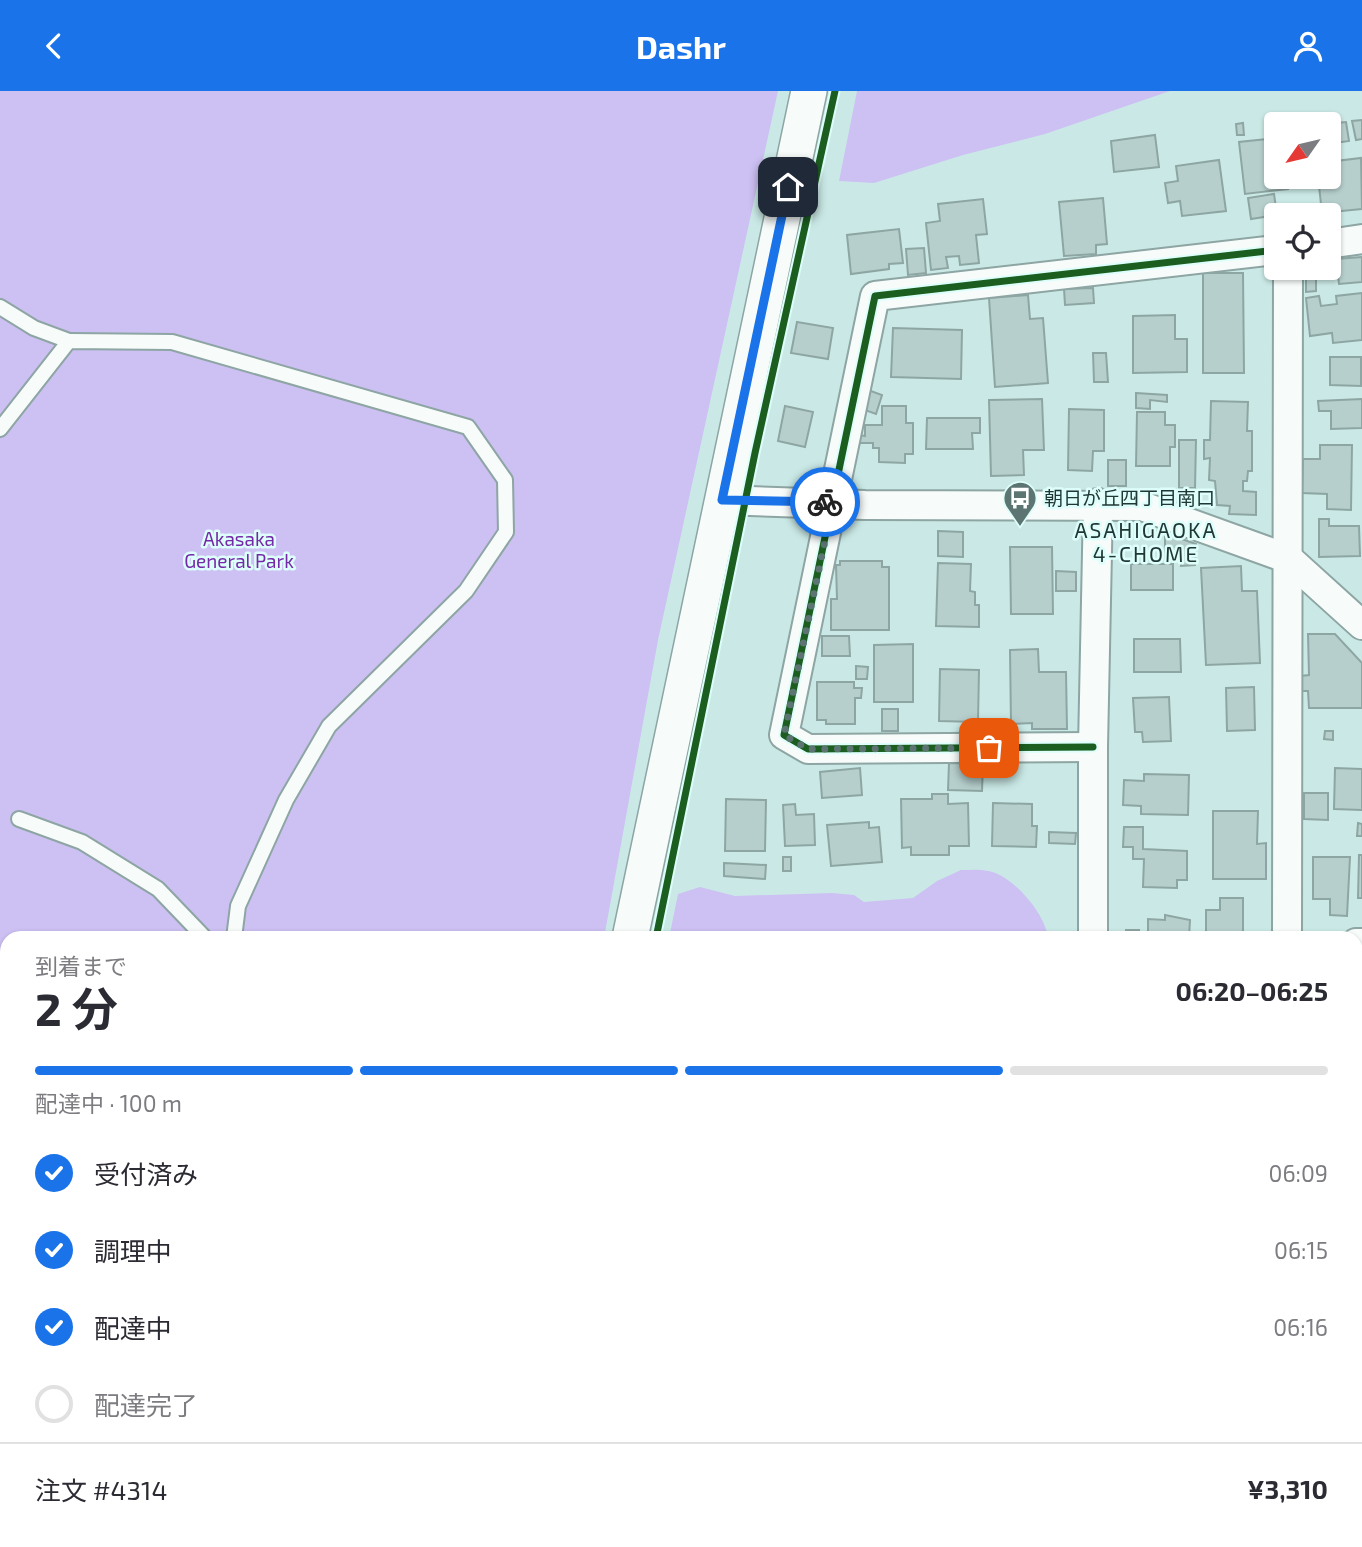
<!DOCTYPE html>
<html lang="ja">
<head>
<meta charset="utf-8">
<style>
	body { margin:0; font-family:"Exo 2","Noto Sans JP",sans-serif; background:#f7f7f7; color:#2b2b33; height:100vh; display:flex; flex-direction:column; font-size:26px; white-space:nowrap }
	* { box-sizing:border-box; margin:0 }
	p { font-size:23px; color:#7c7c81 }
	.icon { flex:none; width:38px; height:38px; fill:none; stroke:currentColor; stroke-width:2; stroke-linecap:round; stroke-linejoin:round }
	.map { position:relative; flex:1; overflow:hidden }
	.side { position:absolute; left:0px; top:840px; width:1363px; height:616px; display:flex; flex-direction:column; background:#fff; border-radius:21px 21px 0 0; box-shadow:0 2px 5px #0004 }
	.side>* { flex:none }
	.needle { width:46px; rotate:236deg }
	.tools { position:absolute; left:1264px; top:21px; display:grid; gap:14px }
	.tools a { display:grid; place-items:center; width:77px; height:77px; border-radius:7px; background:#fff; box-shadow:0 2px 5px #0004; font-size:35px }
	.pin { position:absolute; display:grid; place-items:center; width:60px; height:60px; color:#fff; margin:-30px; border-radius:14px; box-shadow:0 4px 10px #0006 }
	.courier { position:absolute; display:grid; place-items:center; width:70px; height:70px; margin:-35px; border:5px solid #1a73e8; border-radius:50%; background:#fff; color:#222; box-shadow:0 2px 9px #0007 }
	.headline em { font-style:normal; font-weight:700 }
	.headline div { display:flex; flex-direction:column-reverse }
	.headline { display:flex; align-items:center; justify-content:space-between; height:119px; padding:0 35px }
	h1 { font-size:46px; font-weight:700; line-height:52px }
	.bar { display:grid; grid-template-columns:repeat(4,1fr); gap:10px 7px; align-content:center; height:84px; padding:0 35px }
	.bar i { height:9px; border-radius:5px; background:#e1e1e2 }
	.bar .active { background:#1a73e8 }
	.bar p { grid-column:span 4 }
	.line { display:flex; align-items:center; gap:18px; padding:0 35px; border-top:2px solid #e1e1e2 }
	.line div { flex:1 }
	ol { padding:0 35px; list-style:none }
	li { display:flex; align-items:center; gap:21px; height:77px }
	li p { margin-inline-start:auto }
	li .icon { padding:7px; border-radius:50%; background:#1a73e8; color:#fff; stroke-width:4 }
	li:last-child { color:#7c7c81 }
	li i { width:38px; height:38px; border:4px solid #e1e1e2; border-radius:50% }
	header { display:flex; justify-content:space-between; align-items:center; height:91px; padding:0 35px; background:#1a73e8; color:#fff; font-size:32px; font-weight:700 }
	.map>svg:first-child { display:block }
	.green { fill:#cdc0f3 }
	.building { fill:#b6cfcd; stroke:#8ea6a3; stroke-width:2 }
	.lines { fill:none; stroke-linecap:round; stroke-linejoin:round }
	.service-casing { stroke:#8da5a3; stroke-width:18 }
	.minor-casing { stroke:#8da5a3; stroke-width:32 }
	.tertiary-casing { stroke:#8da5a3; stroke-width:38 }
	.service { stroke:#f7fcfb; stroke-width:14 }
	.minor { stroke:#f7fcfb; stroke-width:28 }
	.tertiary { stroke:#f7fcfb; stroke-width:35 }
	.cycleway-casing { stroke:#ddfefa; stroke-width:11 }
	.cycleway { stroke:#1b5e20; stroke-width:7 }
	.done { stroke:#5c7573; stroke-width:7; stroke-dasharray:0 12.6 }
	.route { stroke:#1a73e8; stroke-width:9 }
	.labels { text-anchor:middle; stroke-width:5; stroke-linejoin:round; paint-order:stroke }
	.poi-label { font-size:19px; fill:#213735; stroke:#ddfefa; text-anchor:start }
	.park-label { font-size:19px; fill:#7529a8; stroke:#ddfefa }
	.neighbourhood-label { font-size:21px; letter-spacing:2px; fill:#213735; stroke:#ddfefa }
</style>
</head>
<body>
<header><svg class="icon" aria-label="back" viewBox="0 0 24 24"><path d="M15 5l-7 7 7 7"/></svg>Dashr<svg class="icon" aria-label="person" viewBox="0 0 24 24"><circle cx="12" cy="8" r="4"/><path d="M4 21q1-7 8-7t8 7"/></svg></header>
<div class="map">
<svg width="1362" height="1456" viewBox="0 0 1362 1456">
	<rect width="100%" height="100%" fill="#cae9e6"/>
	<g class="green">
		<path d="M0,0H778L658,549L604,847H7V1449H562V1456H0Z"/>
		<path d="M857,0H1170L1045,43L963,64L874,92L839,90Z"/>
		<path d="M961,779C970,779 980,778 988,780C1013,784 1046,824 1048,847H669L678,803L700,796L735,805L832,802L854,804L864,811L913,807L937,790Z"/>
	</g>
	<g class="building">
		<path d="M1362,29V48L1356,49L1352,30Z"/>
		<path d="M1346,31L1349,50L1328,53L1327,33Z"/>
		<path d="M1243,32L1244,44H1237L1236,33Z"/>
		<path d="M1155,44L1159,76L1114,81L1111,50Z"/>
		<path d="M1276,47V86H1287L1288,98L1245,103L1239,51Z"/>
		<path d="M1361,67L1362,118L1322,122L1318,86H1328V71Z"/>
		<path d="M1219,69L1226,120L1182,125L1180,110L1168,112L1165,92L1178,90L1176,75Z"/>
		<path d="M1274,103L1277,124L1251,128L1248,107Z"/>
		<path d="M1103,107L1107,153L1096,154V163L1064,165L1059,111Z"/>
		<path d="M983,108L987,143L976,144L979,172L960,174L959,165L946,166L948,177L931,179L926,132L940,130L938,113Z"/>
		<path d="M899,138L903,172L889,173V178L851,183L847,144Z"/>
		<path d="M924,157L926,182L908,184L906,158Z"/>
		<path d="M1362,166V191L1339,193L1336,168Z"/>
		<path d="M1203,182H1243L1244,282H1203Z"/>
		<path d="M1306,185H1316V200L1306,201Z"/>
		<path d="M1093,197L1094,212L1065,214L1064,198Z"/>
		<path d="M1362,202V249L1333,252L1332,242L1310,245L1306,207L1319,205L1321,215L1337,213L1336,205Z"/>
		<path d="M1028,204L1030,228L1043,227L1048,292L995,296L989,207Z"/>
		<path d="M1175,224V248H1187V281L1133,282V225Z"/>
		<path d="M797,231L833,237L828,268L791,262Z"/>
		<path d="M893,237L962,239L961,288L891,286Z"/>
		<path d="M1093,262H1106L1108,291H1094Z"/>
		<path d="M1330,266H1361V295L1330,294Z"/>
		<path d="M868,299L882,304L876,323L862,318Z"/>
		<path d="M1136,302L1167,304V311L1150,309V318L1136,317Z"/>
		<path d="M1042,308L1044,359H1023L1024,384L991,385L989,309Z"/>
		<path d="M1362,308V337L1331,338V320H1319L1318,310Z"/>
		<path d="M1211,310L1248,311L1247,340H1252V380H1248L1247,390H1243V400L1256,401V424L1229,423L1230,415L1217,414L1215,390L1209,389L1210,367L1204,368V349H1210Z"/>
		<path d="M785,315L813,321L805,356L778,350Z"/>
		<path d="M882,315H906V332H913V363H905V372L879,371V357H873V352H859V344L865,345V334H882Z"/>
		<path d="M1069,318L1104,319V360H1093L1092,380L1068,379Z"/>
		<path d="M1137,321H1165V334H1175V356H1170V375H1136Z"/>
		<path d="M927,327H980V342H972L973,358H926Z"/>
		<path d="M1179,349H1196L1195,397H1179Z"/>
		<path d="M1320,354H1352L1351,419L1327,418V403L1302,402L1303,368H1320Z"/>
		<rect x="1108" y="369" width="18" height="26"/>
		<path d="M1319,428H1329V435H1359L1360,465L1319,466Z"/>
		<path d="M938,440L963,441V466L938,465Z"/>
		<path d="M1165,442L1196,453L1195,474L1181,475L1182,468H1165Z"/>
		<path d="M1010,456H1052L1053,523H1011Z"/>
		<path d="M840,470H882V476H889V539H831V508H837L836,474H840Z"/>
		<path d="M938,472L971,473L970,500L975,501V514H979V536L936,535Z"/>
		<rect x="1131" y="473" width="42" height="26"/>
		<path d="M1241,475L1242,500H1257L1260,572L1206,574L1201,477Z"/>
		<path d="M1056,480L1076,481V500H1056Z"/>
		<path d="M1308,543H1335L1362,572V617H1309L1308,600H1300V585L1309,584Z"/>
		<path d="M822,545H849L850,565H822Z"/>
		<path d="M1134,548H1180L1181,581H1134Z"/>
		<path d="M913,553V611H874V554Z"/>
		<path d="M1038,558L1039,581H1066L1067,638H1032V632L1011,633L1010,559Z"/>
		<path d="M856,575L868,576L867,588H856Z"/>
		<path d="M940,578L979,579L978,631L939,630Z"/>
		<path d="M817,591H854V597H862L861,607H855V633H826V629H817Z"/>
		<path d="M1254,596L1255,639L1227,640L1226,597Z"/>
		<path d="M1169,606L1171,650L1143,651L1142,641H1135L1133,607Z"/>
		<rect x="882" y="618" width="16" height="22"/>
		<path d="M1325,640H1333V649L1324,648Z"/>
		<path d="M949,672L983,673L982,700L948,699Z"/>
		<path d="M860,677L862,704L822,707L820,681Z"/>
		<path d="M1335,677L1362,678V719L1334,718Z"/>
		<path d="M1144,683L1189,684L1188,724L1141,723V715L1123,714L1124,689L1144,690Z"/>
		<path d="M1304,702H1328V729L1304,728Z"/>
		<path d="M932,703H948V713L968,712L969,755H949V764H911V756L902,757L901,708H932Z"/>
		<path d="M726,708L766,709L765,760H725Z"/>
		<path d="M993,712L1032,713V735H1037L1036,756L992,755Z"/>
		<path d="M795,713L796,724L814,723L815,754L785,755L783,714Z"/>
		<path d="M1213,720H1258L1257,753L1266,752V788H1213Z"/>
		<path d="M869,731V737L879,736L882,771L831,775L827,734Z"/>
		<path d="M1358,732L1362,733V745H1357Z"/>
		<path d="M1124,736H1143V758L1187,760V789H1177V797L1143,796L1144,768H1133V756H1123Z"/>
		<path d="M1049,741L1076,742L1075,753L1049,752Z"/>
		<path d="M1359,764H1362V807H1358Z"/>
		<rect x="783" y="766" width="8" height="14"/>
		<path d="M1313,766H1350L1347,825L1330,824V808H1313Z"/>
		<path d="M724,772L766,774L765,788L724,785Z"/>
		<path d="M1220,807H1243V847H1206V819H1220Z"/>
		<path d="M1165,824L1190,829L1189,847H1148V828L1165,829Z"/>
		<rect x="1126" y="839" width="13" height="8"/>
		<rect x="1356" y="972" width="6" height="21"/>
		<rect x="1356" y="1050" width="4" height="26"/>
		<path d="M1356,1259H1359L1358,1290H1356Z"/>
		<rect x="1356" y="1338" width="6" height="44"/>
		<path d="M1356,1442H1362V1455H1354Z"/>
		<path d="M39,1449H68L63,1456H44L38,1451Z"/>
		<path d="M638,1449H670L667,1456H635Z"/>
		<path d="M987,1449H1009L1008,1456H987Z"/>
		<path d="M958,1450L970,1451V1456H958Z"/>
	</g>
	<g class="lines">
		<defs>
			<g id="service">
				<path d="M0,216L34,237L69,250"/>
				<path d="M0,338L69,250L172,251L468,336L505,389L506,441L466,500L329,635L286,709L238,815L234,847"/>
				<path d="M19,728L82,751L158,798L205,847"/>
				<path d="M0,1343L7,1348"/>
				<path d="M229,1449L291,1456"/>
			</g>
			<g id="minor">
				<path d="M1328,153L1362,148"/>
				<path d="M722,409L865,414L1142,415L1289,468L1362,534"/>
				<path d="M1093,656L808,658L784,644L875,205L1276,159"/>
				<path d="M1093,847V656L1098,412"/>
				<path d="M1287,847L1288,177"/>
				<path d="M1356,852H1362"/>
				<path d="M1356,1031H1362"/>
				<path d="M1356,1426H1362"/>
				<path d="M1279,1449V1456"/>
				<path d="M828,1456L838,1449"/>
				<path d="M1094,1456L1095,1449"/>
			</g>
			<g id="tertiary">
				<path d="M630,847L809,0"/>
				<path d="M1356,1227H1362"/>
				<path d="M584,1456L585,1449"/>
			</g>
		</defs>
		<use href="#service" class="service-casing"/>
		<use href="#minor" class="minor-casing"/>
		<use href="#tertiary" class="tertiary-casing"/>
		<use href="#service" class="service"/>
		<use href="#minor" class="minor"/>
		<use href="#tertiary" class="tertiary"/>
		<defs>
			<g id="cycleway">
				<path d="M1093,656L808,658L784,644L875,205L1276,159"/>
				<path d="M656,847L755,362L835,0"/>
			</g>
		</defs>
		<use href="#cycleway" class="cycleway-casing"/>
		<use href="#cycleway" class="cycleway"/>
	</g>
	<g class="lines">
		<path class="done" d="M825,411L833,412L784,644L808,658L989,657"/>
		<path class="route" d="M788,96L722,409L825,411"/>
	</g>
	<defs>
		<symbol id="bus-pin" viewBox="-11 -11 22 30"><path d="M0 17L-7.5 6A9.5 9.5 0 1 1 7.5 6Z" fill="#5c7573" stroke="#ddfefa"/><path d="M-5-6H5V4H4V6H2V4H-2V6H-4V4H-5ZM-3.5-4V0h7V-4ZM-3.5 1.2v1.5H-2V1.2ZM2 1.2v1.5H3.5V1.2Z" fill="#fff"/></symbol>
	</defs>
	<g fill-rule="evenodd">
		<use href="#bus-pin" x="1001" y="388" width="38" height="52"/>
	</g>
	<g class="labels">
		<g class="poi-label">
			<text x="1044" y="414">朝日が丘四丁目南口</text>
		</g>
		<g class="park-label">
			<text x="239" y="455">Akasaka<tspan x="239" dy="22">General Park</tspan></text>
		</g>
		<g class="neighbourhood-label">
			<text x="1146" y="447">ASAHIGAOKA<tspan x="1146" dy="24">4-CHOME</tspan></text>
		</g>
	</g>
</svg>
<div class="tools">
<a><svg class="needle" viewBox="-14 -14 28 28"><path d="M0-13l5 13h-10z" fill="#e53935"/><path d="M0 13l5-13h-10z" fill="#7c7c81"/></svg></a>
<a><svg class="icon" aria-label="locate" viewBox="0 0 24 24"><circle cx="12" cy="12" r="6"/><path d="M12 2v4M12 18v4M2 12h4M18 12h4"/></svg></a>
</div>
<div class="pin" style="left:989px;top:657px;background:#ea580c"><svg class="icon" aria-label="bag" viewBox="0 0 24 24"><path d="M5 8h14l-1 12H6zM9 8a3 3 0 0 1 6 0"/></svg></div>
<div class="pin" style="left:788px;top:96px;background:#1f2937"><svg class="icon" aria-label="home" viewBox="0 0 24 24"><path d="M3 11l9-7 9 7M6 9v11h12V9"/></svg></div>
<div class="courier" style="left:825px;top:411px"><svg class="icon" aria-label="bike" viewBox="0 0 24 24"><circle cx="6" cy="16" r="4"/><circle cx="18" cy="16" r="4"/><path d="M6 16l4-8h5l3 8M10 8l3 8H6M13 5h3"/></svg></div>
<section class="side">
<div class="headline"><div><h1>2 分</h1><p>到着まで</p></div><em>06:20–06:25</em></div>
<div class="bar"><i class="active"></i><i class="active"></i><i class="active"></i><i></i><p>配達中 · 100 m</p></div>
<ol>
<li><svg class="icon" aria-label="check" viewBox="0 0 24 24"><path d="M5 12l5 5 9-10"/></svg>受付済み<p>06:09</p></li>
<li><svg class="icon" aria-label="check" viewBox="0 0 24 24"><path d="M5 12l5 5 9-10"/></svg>調理中<p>06:15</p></li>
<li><svg class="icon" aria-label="check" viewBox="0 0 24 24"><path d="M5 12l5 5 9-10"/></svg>配達中<p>06:16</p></li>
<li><i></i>配達完了</li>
</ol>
<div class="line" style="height:91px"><div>注文 #4314</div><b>¥3,310</b></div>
</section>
</div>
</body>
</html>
